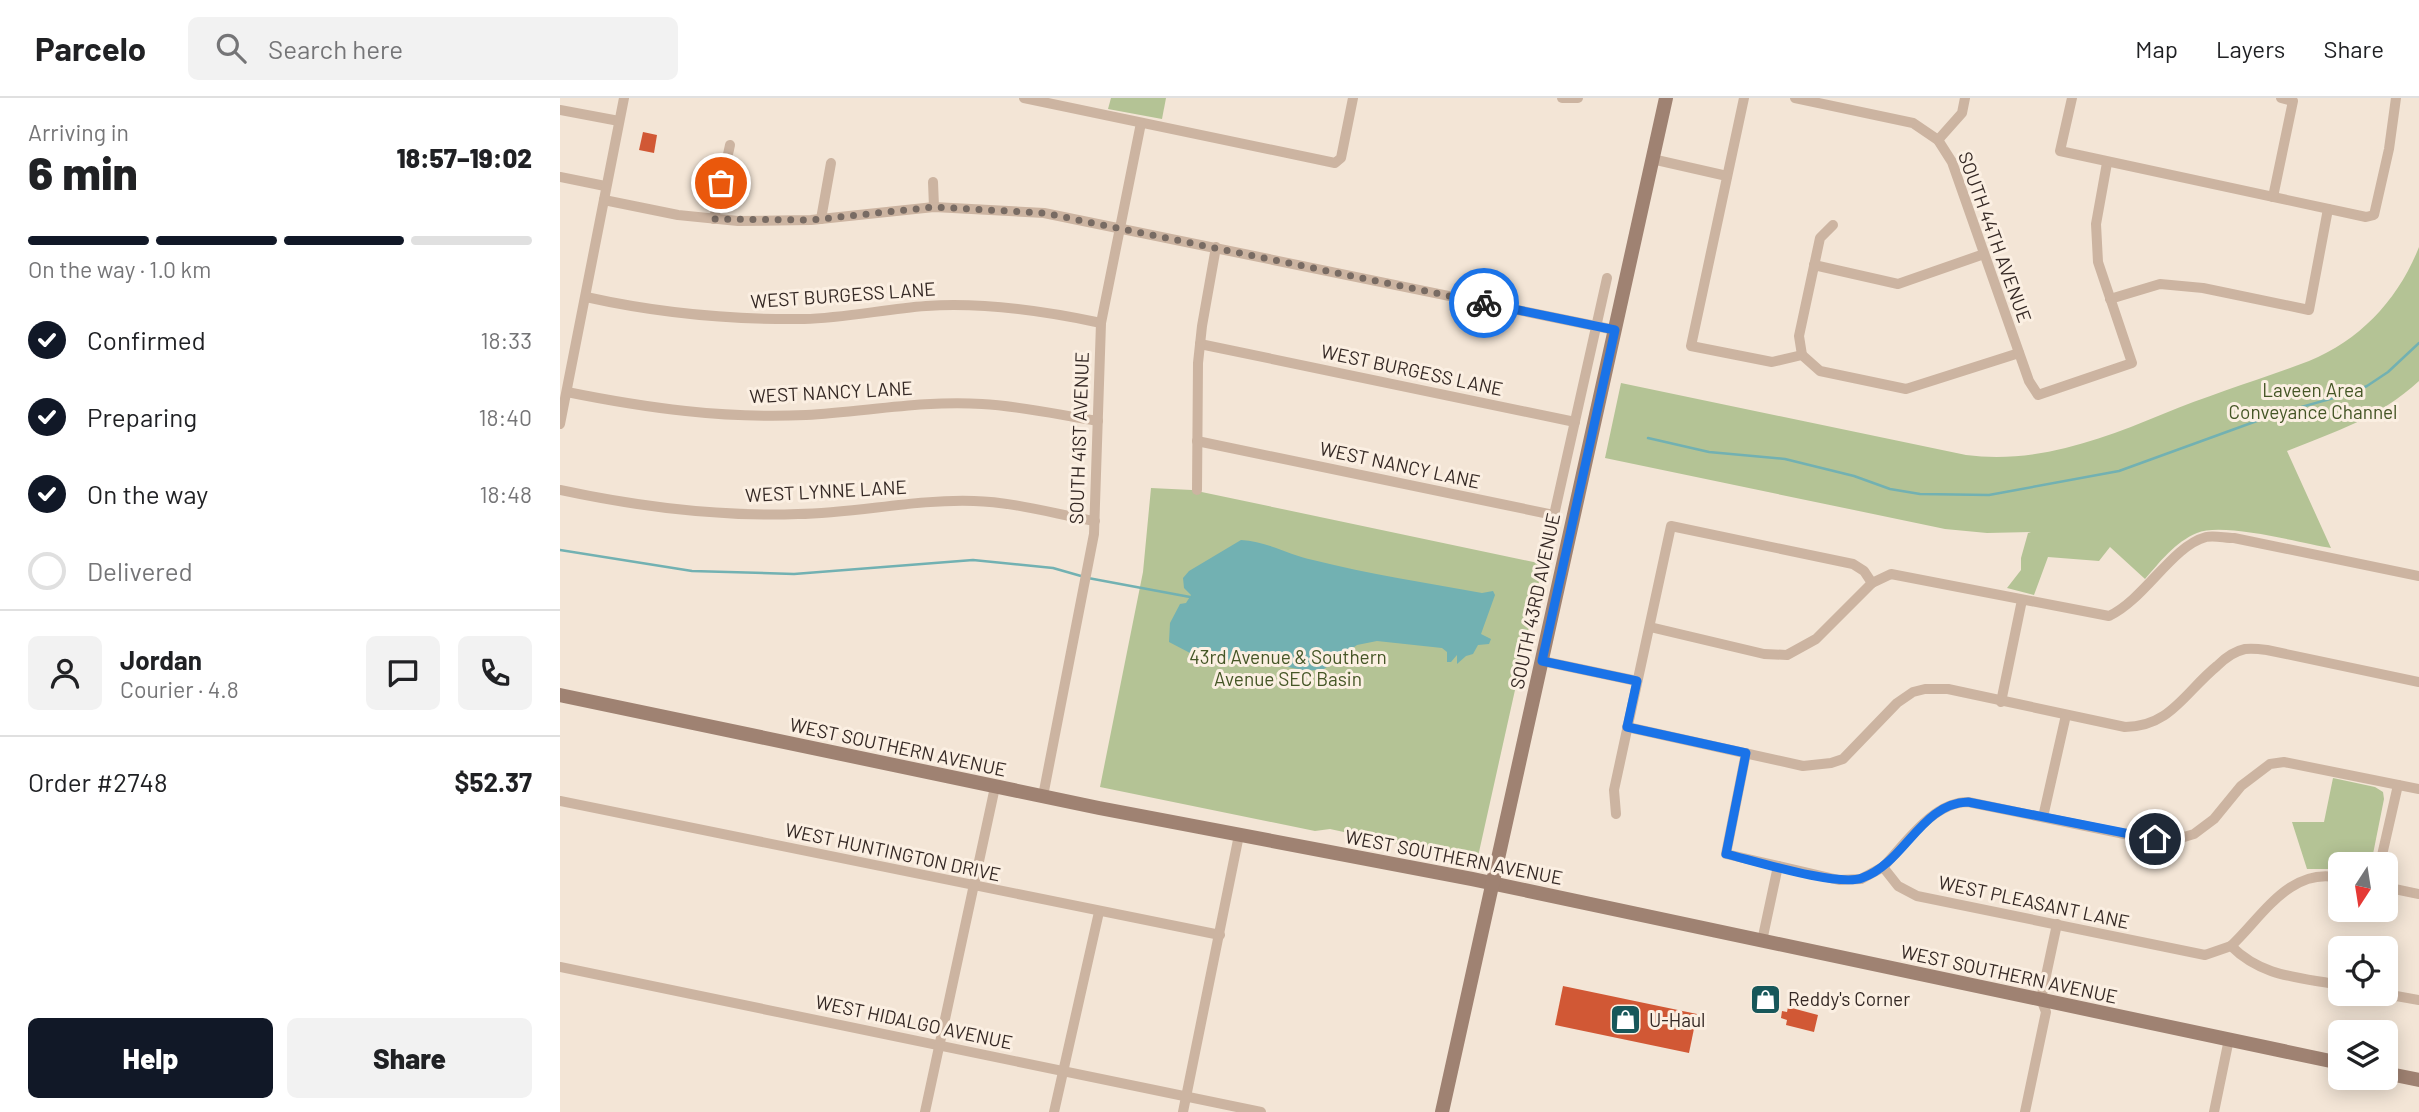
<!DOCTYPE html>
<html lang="en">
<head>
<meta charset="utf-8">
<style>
	body { margin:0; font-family:Barlow,sans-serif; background:#f2f2f2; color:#202124; height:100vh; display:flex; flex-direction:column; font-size:26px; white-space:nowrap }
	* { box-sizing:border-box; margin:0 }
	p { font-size:23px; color:#757577 }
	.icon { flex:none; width:38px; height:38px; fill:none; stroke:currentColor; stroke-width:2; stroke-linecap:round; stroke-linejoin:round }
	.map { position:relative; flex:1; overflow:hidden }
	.drawer { display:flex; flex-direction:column; background:#fff; width:560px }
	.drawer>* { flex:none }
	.needle { width:46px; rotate:192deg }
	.buttons { position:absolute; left:1768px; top:754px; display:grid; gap:14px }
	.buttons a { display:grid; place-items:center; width:70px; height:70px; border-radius:10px; background:#fff; box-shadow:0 4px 18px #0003; font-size:35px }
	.pin { position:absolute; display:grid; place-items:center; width:60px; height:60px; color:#fff; margin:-30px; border:4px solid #fff; border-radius:50%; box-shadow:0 2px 7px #0007 }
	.courier { position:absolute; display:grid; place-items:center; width:70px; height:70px; margin:-35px; border:5px solid #1a73e8; border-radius:50%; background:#fff; color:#222; box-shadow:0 2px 9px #0007 }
	.summary em { font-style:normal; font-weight:800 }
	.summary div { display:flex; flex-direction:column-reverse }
	.summary { display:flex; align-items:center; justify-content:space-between; height:119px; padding:0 28px }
	h1 { font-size:46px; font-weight:800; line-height:52px }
	.bar { display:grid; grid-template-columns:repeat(4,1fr); gap:10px 7px; align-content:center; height:84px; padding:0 28px }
	.bar i { height:9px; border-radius:5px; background:#e0e0e0 }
	.bar .current { background:#111827 }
	.bar p { grid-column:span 4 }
	.line { display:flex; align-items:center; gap:18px; padding:0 28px; border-top:2px solid #e0e0e0 }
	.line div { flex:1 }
	.round { display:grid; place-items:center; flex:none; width:74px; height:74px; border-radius:10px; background:#f2f2f2 }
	ol { padding:0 28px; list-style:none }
	li { display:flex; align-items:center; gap:21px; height:77px }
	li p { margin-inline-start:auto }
	li .icon { padding:7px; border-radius:50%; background:#111827; color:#fff; stroke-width:4 }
	li:last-child { color:#757577 }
	li i { width:38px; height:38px; border:4px solid #e0e0e0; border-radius:50% }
	.primary-button { display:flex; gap:14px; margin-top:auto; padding:14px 28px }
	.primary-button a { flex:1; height:80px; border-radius:10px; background:#111827; color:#fff; font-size:28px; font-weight:800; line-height:80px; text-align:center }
	.primary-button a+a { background:#f2f2f2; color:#202124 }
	header { display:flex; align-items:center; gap:42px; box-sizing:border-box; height:98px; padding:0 35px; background:#fff; border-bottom:2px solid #e0e0e0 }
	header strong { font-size:33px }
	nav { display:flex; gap:38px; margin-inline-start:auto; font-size:24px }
	.search { width:490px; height:63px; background:#f2f2f2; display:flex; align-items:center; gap:18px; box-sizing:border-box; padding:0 24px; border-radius:10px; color:#757577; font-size:26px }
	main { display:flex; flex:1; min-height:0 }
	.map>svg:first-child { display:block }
	.green { fill:#b4c395 }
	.water { fill:#72b1b2 }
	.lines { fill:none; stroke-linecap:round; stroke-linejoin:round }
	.stream { stroke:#72b1b2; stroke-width:2.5 }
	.building { fill:#d15835 }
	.minor { stroke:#ccb4a1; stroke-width:10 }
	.secondary { stroke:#9f8272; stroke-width:14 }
	.done { stroke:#786b63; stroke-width:7; stroke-dasharray:0 12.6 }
	.route { stroke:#1a73e8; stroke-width:9 }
	.labels { text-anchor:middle; stroke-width:6; stroke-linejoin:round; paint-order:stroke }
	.street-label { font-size:19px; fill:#352925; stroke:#fbefe2 }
	.park-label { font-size:19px; fill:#455626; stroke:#fbefe2 }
	.poi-label { font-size:19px; fill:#352925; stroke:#fbefe2; text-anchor:start }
</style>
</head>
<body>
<header>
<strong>Parcelo</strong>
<div class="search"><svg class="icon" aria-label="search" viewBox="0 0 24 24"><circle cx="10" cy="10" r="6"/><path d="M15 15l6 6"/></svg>Search here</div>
<nav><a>Map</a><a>Layers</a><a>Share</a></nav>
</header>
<main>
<section class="drawer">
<div class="summary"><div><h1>6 min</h1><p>Arriving in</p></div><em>18:57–19:02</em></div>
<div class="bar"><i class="current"></i><i class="current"></i><i class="current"></i><i></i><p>On the way · 1.0 km</p></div>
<ol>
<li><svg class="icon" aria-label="check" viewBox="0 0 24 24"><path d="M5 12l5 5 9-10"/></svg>Confirmed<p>18:33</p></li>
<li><svg class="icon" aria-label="check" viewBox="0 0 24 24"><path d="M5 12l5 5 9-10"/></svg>Preparing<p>18:40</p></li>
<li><svg class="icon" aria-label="check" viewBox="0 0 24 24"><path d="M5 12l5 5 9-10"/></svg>On the way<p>18:48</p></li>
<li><i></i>Delivered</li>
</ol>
<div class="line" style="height:126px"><a class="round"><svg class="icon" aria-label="person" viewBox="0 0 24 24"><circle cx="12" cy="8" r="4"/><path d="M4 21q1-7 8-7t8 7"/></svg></a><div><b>Jordan</b><p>Courier · 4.8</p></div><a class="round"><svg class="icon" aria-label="chat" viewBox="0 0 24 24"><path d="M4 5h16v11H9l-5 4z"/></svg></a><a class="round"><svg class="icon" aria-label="phone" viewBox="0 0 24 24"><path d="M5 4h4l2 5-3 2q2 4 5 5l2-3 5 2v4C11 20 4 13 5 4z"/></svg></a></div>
<div class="line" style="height:91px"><div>Order #2748</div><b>$52.37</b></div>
<div class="primary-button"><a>Help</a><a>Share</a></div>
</section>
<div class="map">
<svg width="1859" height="1014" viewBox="0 0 1859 1014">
	<rect width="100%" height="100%" fill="#f3e5d6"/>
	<g class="green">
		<path d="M551,0H606L602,21L548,11Z"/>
		<path d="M1859,149V283C1820,319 1775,334 1727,353L1771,450C1741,445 1663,424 1637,435C1615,444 1600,464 1585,481L1550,449L1539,463L1488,459L1474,497L1447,490L1461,472V460L1468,435L1471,434L1427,435L1385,431L1045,360L1061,285L1406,357C1476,366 1540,342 1603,316C1651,296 1701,281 1749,263C1801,242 1839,200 1859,149Z"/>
		<path d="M591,390L632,392L983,466L917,763L770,731L755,733L540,689L583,474Z"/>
		<path d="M1773,680L1815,689L1823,694L1824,701L1811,766H1780V771H1747L1732,724H1764Z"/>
	</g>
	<path class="water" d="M681,442C706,443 729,457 753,462C809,476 866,485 922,495L933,493L935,497L921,536L931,541L929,546L918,547L913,556L906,558L897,566V557L891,564H887V554L882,550L817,543L797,547L764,571L747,573L687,560L683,564L630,555L609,544L610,525L620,506L626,505L631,497L624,490L623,480L629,473Z"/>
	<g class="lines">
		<g class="stream">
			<path d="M1088,340L1149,354L1225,361L1294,378L1330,391L1360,396L1429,397L1559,373L1716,316L1788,296L1807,288L1828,274L1859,245"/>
			<path d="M0,452L132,473L234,476L413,462L493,470L521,478"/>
			<path d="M528,480L630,499"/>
		</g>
	</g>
	<g class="building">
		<path d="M83,34L97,37L94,55L79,52Z"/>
		<path d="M1003,888L1137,916L1129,955L995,927Z"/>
		<path d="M1199,888L1217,892L1212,912L1205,911L1204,915L1194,912Z"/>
		<path d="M1228,909L1258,917L1254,934L1226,927L1227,922L1221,920L1222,913L1227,914Z"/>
	</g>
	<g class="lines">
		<g class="minor">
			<path d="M464,0L775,65L781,60L793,0"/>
			<path d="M1002,0H1018"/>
			<path d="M1184,0L1131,248L1212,264L1242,257L1260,273L1346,291L1459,255"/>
			<path d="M1235,0L1353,25L1378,42L1392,64L1469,283L1478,297L1572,265L1538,164L1536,126L1547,65"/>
			<path d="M1512,0L1500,53L1806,119L1814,117L1829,51L1836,0"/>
			<path d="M0,12L59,23"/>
			<path d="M1378,42L1402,15L1405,0"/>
			<path d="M1092,61L1167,78"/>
			<path d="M0,79L45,88"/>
			<path d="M373,84L374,109"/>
			<path d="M1713,99L1733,3L1721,0"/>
			<path d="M44,102L118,117L178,123L251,122L374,109L484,115L1055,232"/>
			<path d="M154,121L170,47"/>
			<path d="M261,121L271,65"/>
			<path d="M1254,167L1338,186L1424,156"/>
			<path d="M26,199C98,215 170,222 244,221C285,220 325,211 366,208C424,204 485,213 541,225"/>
			<path d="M1550,201L1600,186L1643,190L1749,212L1768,111"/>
			<path d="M640,246L1015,324"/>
			<path d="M1242,257L1239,238L1260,140L1273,127"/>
			<path d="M7,294C86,310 165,321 246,317C304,314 363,302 422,306C461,308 499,317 538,323"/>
			<path d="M0,326L64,0"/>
			<path d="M637,343L994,417"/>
			<path d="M0,392C79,409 158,419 238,416C297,415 355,401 414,403C455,404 495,416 535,423"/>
			<path d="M637,392L638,265L642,228L656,149"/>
			<path d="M984,462L1047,180"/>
			<path d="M1090,529L1204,556L1227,557L1256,541L1312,485L1331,476L1549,518C1585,501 1612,448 1646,439C1654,437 1665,440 1674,440L1859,478"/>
			<path d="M982,563L1077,583"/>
			<path d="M1441,604L1462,502"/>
			<path d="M1067,629L1243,668L1271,665L1283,661L1337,605L1353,594L1365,591H1388L1565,629C1610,629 1625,594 1657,568C1664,561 1675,553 1685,551C1692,550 1700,551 1707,552L1859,584"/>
			<path d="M1186,655L1166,756L1279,782L1301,781L1323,769L1338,788L1357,798L1645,857L1671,848C1702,879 1738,879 1780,887"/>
			<path d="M483,698L534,436L541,225L581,25"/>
			<path d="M0,703L660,837"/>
			<path d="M1056,716L1054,692L1111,428L1293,466L1304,473L1312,485"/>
			<path d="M1483,719L1506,617"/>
			<path d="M1820,766L1838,687"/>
			<path d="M1323,769C1346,745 1373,704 1408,704L1579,739L1611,743L1634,736L1654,721L1681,688L1710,666L1724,664L1859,691"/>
			<path d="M1825,789L1859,796"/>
			<path d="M1202,843L1218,768"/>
			<path d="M1671,848C1702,819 1730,768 1780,780"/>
			<path d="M0,869L701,1014"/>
			<path d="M1825,896L1859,902"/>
			<path d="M365,1014L435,689"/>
			<path d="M494,1014L539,814"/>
			<path d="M623,1014L679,737"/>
			<path d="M1465,1014L1486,914L1481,901L1497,826"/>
			<path d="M1654,1014L1669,941"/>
		</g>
		<g class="secondary">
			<path d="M0,597L539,710L912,781L1780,965"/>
			<path d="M1825,975L1859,982"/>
			<path d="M882,1014L1106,0"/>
		</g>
	</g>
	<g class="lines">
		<path class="done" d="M161,85L154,121L251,122L374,109L484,115L924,205"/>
		<path class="route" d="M924,205L1055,232L982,563L1077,583L1067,629L1186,655L1166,756C1195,763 1278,789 1302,780C1345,765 1361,705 1408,704L1595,741"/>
	</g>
	<defs>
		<symbol id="shop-square" viewBox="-11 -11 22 22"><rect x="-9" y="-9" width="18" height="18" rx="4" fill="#17575a" stroke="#fbefe2"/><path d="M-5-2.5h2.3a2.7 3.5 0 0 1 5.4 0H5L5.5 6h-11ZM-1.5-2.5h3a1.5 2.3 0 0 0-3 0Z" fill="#fff"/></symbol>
	</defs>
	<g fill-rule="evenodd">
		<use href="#shop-square" x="1188" y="884" width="35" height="35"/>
		<use href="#shop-square" x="1048" y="904" width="35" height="35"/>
	</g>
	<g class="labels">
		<g class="street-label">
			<text transform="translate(1435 139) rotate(70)" y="7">SOUTH 44TH AVENUE</text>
			<text transform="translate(283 197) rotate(-4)" y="7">WEST BURGESS LANE</text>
			<text transform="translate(852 272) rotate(12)" y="7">WEST BURGESS LANE</text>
			<text transform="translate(271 294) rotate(-3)" y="7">WEST NANCY LANE</text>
			<text transform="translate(519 340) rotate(-88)" y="7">SOUTH 41ST AVENUE</text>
			<text transform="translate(840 367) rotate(12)" y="7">WEST NANCY LANE</text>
			<text transform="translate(266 393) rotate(-3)" y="7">WEST LYNNE LANE</text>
			<text transform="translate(975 503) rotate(-78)" y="7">SOUTH 43RD AVENUE</text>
			<text transform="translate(338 649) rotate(12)" y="7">WEST SOUTHERN AVENUE</text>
			<text transform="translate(333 754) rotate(12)" y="7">WEST HUNTINGTON DRIVE</text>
			<text transform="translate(894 759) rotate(11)" y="7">WEST SOUTHERN AVENUE</text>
			<text transform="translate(1474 804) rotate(12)" y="7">WEST PLEASANT LANE</text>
			<text transform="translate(1449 876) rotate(12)" y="7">WEST SOUTHERN AVENUE</text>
			<text transform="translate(354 924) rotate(12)" y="7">WEST HIDALGO AVENUE</text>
		</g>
		<g class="park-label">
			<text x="1753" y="299">Laveen Area<tspan x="1753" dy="22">Conveyance Channel</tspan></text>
			<text x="728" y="566">43rd Avenue &amp; Southern<tspan x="728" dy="22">Avenue SEC Basin</tspan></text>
		</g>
		<g class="poi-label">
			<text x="1228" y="908">Reddy's Corner</text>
			<text x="1089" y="929">U-Haul</text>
		</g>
	</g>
</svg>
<div class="buttons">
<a><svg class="needle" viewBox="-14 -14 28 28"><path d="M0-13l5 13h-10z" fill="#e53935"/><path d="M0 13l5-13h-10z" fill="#757577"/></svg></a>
<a><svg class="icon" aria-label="locate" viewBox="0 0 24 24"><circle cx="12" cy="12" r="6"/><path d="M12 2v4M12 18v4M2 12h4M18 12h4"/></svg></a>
<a><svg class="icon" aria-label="layers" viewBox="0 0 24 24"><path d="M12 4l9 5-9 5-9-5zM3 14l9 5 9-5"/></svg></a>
</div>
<div class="pin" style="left:161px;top:85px;background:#ea580c"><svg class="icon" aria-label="bag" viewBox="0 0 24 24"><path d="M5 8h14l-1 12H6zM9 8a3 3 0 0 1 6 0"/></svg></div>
<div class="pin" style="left:1595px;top:741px;background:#1f2937"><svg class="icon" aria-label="home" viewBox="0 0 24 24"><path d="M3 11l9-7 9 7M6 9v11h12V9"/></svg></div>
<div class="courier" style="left:924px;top:205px"><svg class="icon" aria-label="bike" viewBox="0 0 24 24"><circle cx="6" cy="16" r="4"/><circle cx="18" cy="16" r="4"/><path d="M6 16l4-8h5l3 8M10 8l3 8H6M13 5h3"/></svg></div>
</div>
</main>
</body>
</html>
